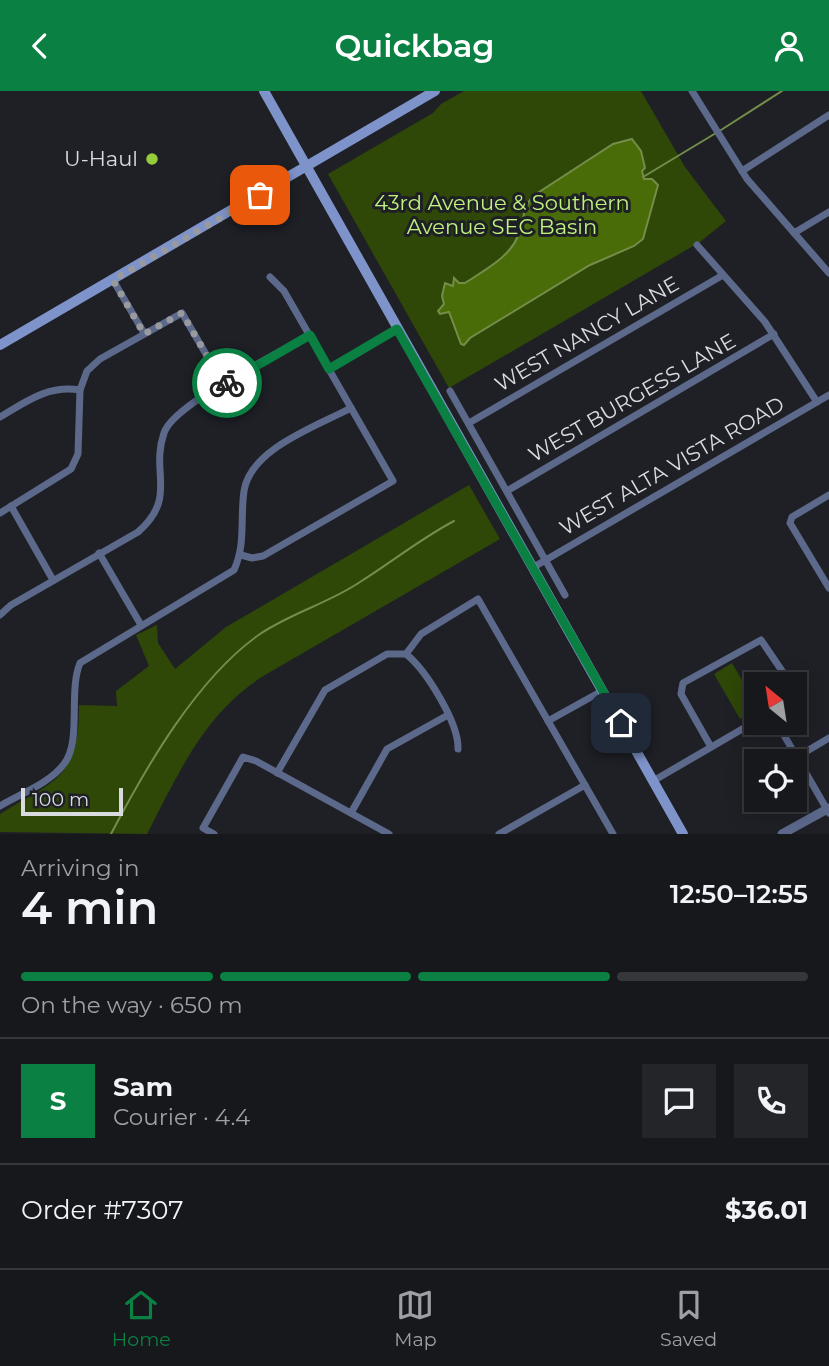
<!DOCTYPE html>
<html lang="en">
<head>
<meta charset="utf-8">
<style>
	body { margin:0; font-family:Montserrat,sans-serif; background:#232529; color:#f1f3f6; height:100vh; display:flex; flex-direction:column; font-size:26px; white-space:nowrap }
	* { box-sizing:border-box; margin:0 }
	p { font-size:23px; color:#9ea0a3 }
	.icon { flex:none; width:38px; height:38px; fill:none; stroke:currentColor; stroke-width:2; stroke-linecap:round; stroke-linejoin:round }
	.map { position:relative; height:743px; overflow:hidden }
	.side { display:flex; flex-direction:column; background:#16181c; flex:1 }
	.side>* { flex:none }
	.needle { width:46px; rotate:330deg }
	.fabs { position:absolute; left:744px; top:581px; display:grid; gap:14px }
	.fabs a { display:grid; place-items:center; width:63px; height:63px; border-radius:0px; background:#16181c; box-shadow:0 4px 18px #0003,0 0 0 2px #35373b; font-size:35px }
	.scale { position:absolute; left:21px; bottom:18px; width:102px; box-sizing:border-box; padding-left:7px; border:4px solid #d9dbdf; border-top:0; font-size:19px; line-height:24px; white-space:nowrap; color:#d9dbdf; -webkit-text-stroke:5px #1e2026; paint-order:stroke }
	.pin { position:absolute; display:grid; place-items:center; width:60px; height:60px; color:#fff; margin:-30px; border-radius:14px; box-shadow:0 4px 10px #0006 }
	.courier { position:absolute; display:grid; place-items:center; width:70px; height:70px; margin:-35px; border:5px solid #0b8043; border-radius:50%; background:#fff; color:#222; box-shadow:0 2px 9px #0007 }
	.overview em { font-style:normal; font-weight:600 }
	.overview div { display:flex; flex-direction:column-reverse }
	.overview { display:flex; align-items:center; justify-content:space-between; height:119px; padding:0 21px }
	h1 { font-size:46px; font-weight:600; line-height:52px }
	.bar { display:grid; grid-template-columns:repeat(4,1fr); gap:10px 7px; align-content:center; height:84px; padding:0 21px }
	.bar i { height:9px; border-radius:5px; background:#35373b }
	.bar .selected { background:#0b8043 }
	.bar p { grid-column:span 4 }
	.line { display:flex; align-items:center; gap:18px; padding:0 21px; border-top:2px solid #35373b }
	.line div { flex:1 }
	.round { display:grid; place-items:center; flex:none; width:74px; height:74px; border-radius:0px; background:#232529 }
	header { display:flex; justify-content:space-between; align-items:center; height:91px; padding:0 21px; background:#0b8043; color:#fff; font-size:32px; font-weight:600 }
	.tab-bar { display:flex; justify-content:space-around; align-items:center; height:98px; border-top:2px solid #35373b; background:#16181c; font-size:19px; color:#9ea0a3 }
	.tab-bar a { display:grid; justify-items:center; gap:4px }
	.tab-bar .selected { color:#0b8043 }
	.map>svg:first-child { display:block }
	.green { fill:#2f4707 }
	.water { fill:#496c09; stroke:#748d49; stroke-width:2 }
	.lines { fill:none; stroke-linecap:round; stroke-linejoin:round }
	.stream { stroke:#748d49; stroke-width:2 }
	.minor { stroke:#5c698b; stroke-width:7 }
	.tertiary { stroke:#5c698b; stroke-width:9 }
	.secondary { stroke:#7e93c9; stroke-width:10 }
	.done { stroke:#989a9e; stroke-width:7; stroke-dasharray:0 12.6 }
	.route { stroke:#0b8043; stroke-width:9 }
	.poi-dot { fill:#94cc3c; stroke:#1e2026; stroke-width:2.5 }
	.labels { text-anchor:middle; stroke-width:6; stroke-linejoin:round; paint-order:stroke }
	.poi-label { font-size:21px; fill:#d9dbdf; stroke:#1e2026; text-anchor:end }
	.park-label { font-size:21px; fill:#bff27e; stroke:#1e2026 }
	.street-label { font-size:21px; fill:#d9dbdf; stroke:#1e2026 }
</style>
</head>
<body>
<header><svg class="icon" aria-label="back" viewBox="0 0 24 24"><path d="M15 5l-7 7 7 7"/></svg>Quickbag<svg class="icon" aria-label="person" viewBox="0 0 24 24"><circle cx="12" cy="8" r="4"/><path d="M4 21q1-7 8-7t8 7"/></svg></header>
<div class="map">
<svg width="829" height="743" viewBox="0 0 829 743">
	<rect width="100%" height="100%" fill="#1e2026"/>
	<g class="green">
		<path d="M464,0H641L685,76L726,130L700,151L449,297L328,83L433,22L441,13Z"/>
		<path d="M469,394L500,448L265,584C204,622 179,682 147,743L0,741V723C57,688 79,687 79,614L117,615L116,600L149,575L136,544L157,534L158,552L175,578L226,536Z"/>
		<path d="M732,572L756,613V619L740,628L714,583Z"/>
	</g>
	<path class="water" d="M632,48L641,60L645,77L642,80L644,88H652L658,94L643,148L634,155L590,174L470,247L464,254L461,253L449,221L440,223L438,220L444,213L442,205L445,192L453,195L454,187L459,192H465C483,180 509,167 518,145C524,130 522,118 533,105L613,53Z"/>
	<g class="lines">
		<g class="stream">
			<path d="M721,39L782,0"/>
			<path d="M643,86L716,42"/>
			<path d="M111,743C146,676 197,587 260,543C291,522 329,512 360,491C392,471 420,448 454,430"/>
		</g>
		<g class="minor">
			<path d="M692,0L747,88L829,182"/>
			<path d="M742,80L829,24"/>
			<path d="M794,142L829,121"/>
			<path d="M697,154L765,231L817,311"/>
			<path d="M113,189L144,242"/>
			<path d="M329,278L397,238"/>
			<path d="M450,300L565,504"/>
			<path d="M0,326C27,310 48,294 80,299L87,280L100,268L182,222L224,294"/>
			<path d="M469,332L723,184"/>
			<path d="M507,400L774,243"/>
			<path d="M829,404L792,426L790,432L829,497"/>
			<path d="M11,415L53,489"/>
			<path d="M0,422L71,378L78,363L80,299"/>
			<path d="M99,462L141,534"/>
			<path d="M241,464L252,467L263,465L393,390L284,200L270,186"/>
			<path d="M532,477L829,304"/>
			<path d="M0,524L11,514L138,441C178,406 150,382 164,342C173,313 280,262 310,244"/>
			<path d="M406,563C426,579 459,632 458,658"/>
			<path d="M794,599V606"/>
			<path d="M548,630L602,600"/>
			<path d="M777,632L829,722"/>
			<path d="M711,656L681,603L683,592L761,549L791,593"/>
			<path d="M797,666L829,647"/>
			<path d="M277,682L325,599L387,563H406L421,543L478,508L613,743"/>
			<path d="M653,690L756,630"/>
			<path d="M0,715C20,703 50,692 64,673C82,650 68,601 80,572L234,479C246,453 240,427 244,400C250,358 317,335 351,317"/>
			<path d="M351,722L387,658L448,624"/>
			<path d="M214,743L203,737L243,666L256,670L389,743"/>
			<path d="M499,743L585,694"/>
		</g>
		<path class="tertiary" d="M782,743L829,717"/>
		<g class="secondary">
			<path d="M264,0L683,743"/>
			<path d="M0,254L435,0"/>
		</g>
	</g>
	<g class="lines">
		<path class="done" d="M227,292L224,294L182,222L144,243L113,189L260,104"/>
		<path class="route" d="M227,292L310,244L329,278L397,238L621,632"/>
	</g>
	<circle class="poi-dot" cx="152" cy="68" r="7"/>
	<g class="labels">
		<g class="poi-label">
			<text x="138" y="75">U-Haul</text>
		</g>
		<g class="park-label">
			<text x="502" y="119">43rd Avenue &amp; Southern<tspan x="502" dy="24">Avenue SEC Basin</tspan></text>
		</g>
		<g class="street-label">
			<text transform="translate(587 243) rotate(-30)" y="7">WEST NANCY LANE</text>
			<text transform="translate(632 307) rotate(-30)" y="7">WEST BURGESS LANE</text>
			<text transform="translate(672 375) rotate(-30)" y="7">WEST ALTA VISTA ROAD</text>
		</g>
	</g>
</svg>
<div class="fabs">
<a><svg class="needle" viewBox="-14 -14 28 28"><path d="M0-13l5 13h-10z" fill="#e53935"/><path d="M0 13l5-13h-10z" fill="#9ea0a3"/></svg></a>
<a><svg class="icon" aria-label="locate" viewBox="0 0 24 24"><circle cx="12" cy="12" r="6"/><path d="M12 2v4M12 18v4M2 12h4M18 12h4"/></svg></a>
</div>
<div class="scale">100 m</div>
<div class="pin" style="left:260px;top:104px;background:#ea580c"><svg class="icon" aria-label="bag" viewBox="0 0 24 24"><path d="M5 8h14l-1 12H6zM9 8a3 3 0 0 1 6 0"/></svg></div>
<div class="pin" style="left:621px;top:632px;background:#1f2937"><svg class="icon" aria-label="home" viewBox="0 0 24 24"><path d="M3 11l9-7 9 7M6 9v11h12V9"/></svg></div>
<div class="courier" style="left:227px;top:292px"><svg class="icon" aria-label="bike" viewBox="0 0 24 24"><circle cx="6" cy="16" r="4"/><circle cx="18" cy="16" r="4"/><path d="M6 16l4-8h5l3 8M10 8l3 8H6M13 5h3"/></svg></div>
</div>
<section class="side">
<div class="overview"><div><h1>4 min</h1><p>Arriving in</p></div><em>12:50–12:55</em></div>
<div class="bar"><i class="selected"></i><i class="selected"></i><i class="selected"></i><i></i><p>On the way · 650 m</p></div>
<div class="line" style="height:126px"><b class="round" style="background:#0b8043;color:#fff">S</b><div><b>Sam</b><p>Courier · 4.4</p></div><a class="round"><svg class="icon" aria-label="chat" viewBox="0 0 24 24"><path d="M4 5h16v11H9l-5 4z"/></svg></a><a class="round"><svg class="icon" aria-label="phone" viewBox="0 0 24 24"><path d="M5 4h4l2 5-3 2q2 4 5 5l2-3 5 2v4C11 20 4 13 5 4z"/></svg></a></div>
<div class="line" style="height:91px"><div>Order #7307</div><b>$36.01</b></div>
</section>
<nav class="tab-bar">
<a class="selected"><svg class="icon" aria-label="home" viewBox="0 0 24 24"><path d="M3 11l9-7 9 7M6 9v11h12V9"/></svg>Home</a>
<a><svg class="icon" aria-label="map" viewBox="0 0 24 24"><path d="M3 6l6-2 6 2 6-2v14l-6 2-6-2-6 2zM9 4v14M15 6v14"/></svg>Map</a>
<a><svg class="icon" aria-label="saved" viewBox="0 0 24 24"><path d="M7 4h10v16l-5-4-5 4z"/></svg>Saved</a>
</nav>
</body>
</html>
